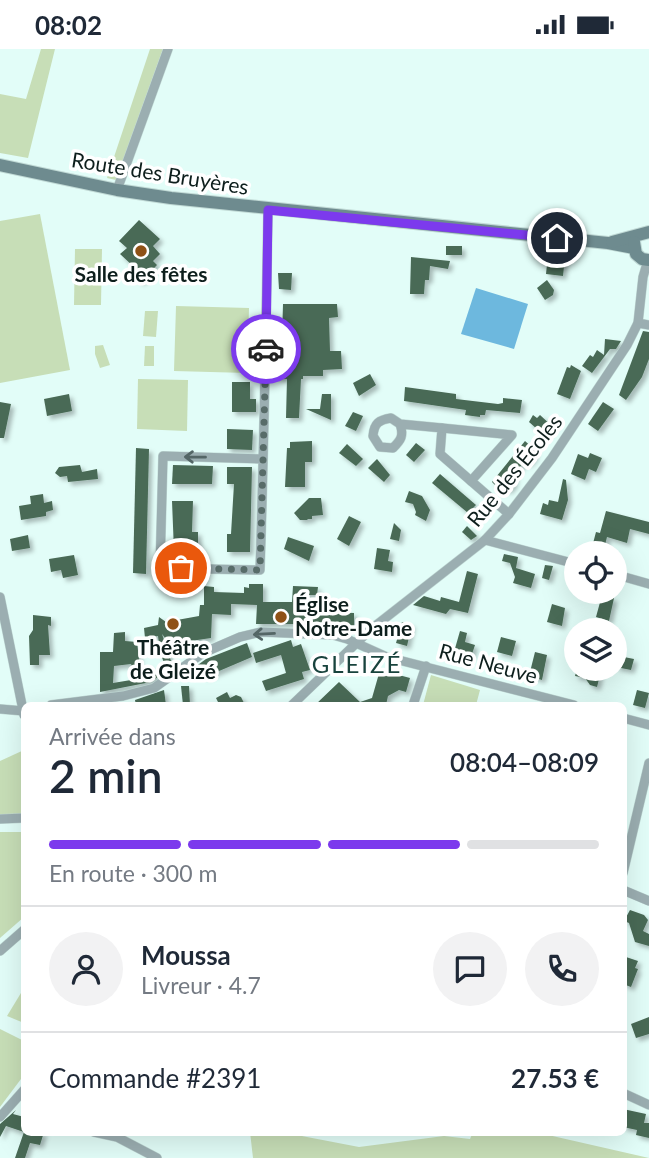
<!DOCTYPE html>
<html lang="fr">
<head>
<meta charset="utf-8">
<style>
	body { margin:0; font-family:Lato,sans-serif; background:#f2f2f3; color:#1f2937; height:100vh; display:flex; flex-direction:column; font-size:26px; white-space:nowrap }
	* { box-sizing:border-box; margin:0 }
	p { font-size:23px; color:#747a83 }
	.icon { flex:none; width:38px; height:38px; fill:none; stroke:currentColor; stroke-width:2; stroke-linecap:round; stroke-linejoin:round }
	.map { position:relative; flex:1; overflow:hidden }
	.drawer { position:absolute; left:21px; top:653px; width:606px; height:434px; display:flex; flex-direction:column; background:#fff; border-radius:10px; box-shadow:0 7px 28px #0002 }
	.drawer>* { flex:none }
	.fabs { position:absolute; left:564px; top:492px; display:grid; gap:14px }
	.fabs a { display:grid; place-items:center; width:63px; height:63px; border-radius:50%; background:#fff; box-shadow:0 7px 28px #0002; font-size:35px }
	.pin { position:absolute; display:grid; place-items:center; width:60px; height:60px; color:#fff; margin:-30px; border:4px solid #fff; border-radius:50%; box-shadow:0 2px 7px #0007 }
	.courier { position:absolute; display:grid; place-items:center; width:70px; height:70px; margin:-35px; border:5px solid #7c3aed; border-radius:50%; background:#fff; color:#222; box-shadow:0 2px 9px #0007 }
	.summary em { font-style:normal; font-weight:600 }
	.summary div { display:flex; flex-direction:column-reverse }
	.summary { display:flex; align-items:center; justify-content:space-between; height:119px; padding:0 28px }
	h1 { font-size:46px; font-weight:600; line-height:52px }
	.bar { display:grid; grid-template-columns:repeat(4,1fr); gap:10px 7px; align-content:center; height:84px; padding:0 28px }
	.bar i { height:9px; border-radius:5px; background:#e0e1e3 }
	.bar .selected { background:#7c3aed }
	.bar p { grid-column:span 4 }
	.line { display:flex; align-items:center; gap:18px; padding:0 28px; border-top:2px solid #e0e1e3 }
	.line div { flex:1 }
	.round { display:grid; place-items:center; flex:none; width:74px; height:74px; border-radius:37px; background:#f2f2f3 }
	.status { display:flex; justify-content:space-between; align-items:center; height:49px; padding:0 35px; background:#fff; direction:ltr }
	.status svg { height:19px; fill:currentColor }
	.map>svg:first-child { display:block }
	.green { fill:#c7deb7 }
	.water { fill:#6db8de }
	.building { fill:#496a56; fill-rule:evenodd; filter:url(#shadow) }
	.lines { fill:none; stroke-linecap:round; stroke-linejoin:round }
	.minor-casing { stroke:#c0d9d5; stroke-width:10 }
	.secondary-casing { stroke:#c0d9d5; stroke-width:14 }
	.minor { stroke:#9baeb1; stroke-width:9 }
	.secondary { stroke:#6e8b8f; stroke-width:12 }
	.oneway { stroke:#546666 }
	.done { stroke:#586c69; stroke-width:7; stroke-dasharray:0 12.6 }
	.route { stroke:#7c3aed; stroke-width:9 }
	.poi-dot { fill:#8f5116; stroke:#fff; stroke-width:2.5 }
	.labels { text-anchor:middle; stroke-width:7; stroke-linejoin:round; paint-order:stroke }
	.street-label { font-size:21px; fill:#0d1e1c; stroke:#fff }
	.poi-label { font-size:21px; font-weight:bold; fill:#0d1e1c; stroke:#fff }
	.quarter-label { font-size:24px; letter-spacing:2px; fill:#18433d; stroke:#fff }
</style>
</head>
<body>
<div class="status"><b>08:02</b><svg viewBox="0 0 49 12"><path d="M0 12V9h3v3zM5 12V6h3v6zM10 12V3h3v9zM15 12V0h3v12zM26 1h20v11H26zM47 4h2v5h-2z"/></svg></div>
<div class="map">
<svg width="649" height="1109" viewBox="0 0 649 1109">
	<defs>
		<filter id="shadow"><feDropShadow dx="3.5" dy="3.5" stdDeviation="2" flood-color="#0004"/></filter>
	</defs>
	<rect width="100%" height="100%" fill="#e2fdf8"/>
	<g class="green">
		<path d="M41,0H55L28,109L0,104V45L26,50Z"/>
		<path d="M150,0H163L116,131L107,129Z"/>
		<path d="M40,165L70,321L0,334V172Z"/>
		<path d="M75,200H102L101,256H74Z"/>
		<path d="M176,257L249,259L247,324L174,322Z"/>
		<path d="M145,262H158L156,288L143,287Z"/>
		<path d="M103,296L110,316L100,319L95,305V297Z"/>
		<path d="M145,297H154V317H144Z"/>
		<path d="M138,330L188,331L187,382L137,380Z"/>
		<path d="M431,626L480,641L476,656H423Z"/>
		<path d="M24,701V765L0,766V712Z"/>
		<path d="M0,783H24V868L0,889Z"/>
		<path d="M24,939V974L7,967Z"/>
		<path d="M0,980L24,992V1026L0,1058Z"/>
		<path d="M250,1083H281L359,1098L444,1087L470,1090L473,1083H535L649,1109H253Z"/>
	</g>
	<path class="water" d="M476,239L528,255L514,300L461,285Z"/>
	<g class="building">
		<path d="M139,171L160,190L153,197L160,205L153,212L157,216L141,233L129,222L134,218L120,205L127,199L119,192Z"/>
		<rect x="446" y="197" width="16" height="9"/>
		<path d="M548,206L565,208L563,227L546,225Z"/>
		<path d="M411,208L450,212L448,220L430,217L429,231H425L424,245H410Z"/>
		<path d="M278,224H292L291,241L279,240Z"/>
		<path d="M547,231L554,241L553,246L545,251L537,239Z"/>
		<path d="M283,255H337L338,268L329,269L330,302H341L342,320L323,321V327H303V330H301L299,369H286L287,330L276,329V319H272L273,298H277L282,289Z"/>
		<path d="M643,282L649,283V310L642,328L626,351L619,346Z"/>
		<path d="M605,290L621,292L616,300H610L592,324L582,317L590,306L593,308L597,301L604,306Z"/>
		<path d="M571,316L581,322L570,350L557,345L567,318L570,319Z"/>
		<path d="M370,325L376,336L359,347L353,334Z"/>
		<path d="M232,333H250V350H256V363H232Z"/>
		<path d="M405,338L456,345V350L498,355L503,354V349L522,351L520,364L486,361L485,366H480V368L465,366L466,361L404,352Z"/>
		<path d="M69,345L72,362L47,367L44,350Z"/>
		<path d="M322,345H331V371L306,360H320Z"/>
		<path d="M0,353L11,355L4,389H0Z"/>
		<path d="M603,353L614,360L598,382L588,375Z"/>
		<path d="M353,363L363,367L356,382L345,377Z"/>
		<path d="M533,366L537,369L540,366L553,378L545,387L529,373Z"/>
		<path d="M227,380L253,381L252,401L227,400Z"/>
		<path d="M312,392V413H305V438H285L287,399H290V393Z"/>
		<path d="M525,392L536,402L533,406L535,407L528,415L525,412L513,426L516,429L513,432L515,434L508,442L505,439L501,442L492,433Z"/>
		<path d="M416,394L425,401L414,413L406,406Z"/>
		<path d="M347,395L363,410L356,417L339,404Z"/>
		<path d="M136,399L149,400L146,525L133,524Z"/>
		<path d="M590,404L602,409L596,423L589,420L585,431L571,425L578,405L588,409Z"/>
		<path d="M377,410L390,426L384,433L368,419Z"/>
		<path d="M80,416L82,423L97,420L98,430L68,433L67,427L60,428L55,424L59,418Z"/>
		<path d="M173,416L213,417L212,435H172Z"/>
		<path d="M227,418H252L250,503H227V485H231L234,435H227Z"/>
		<path d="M440,425L476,456L468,464L432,434Z"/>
		<path d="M563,430L566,431L568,451L562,471L540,465L543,454L548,456L549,451L558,453Z"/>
		<path d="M409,442L422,447L430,461L426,472L415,466L416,463L413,455L405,453Z"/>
		<path d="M43,445L44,454L52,452L53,461L46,463V467L21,471L19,457L31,455L30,447Z"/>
		<path d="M309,449H321L323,466L312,467V470H307L308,471H300L294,464Z"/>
		<path d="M172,452H193L192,483H198V502H174Z"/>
		<path d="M606,462L649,473V485L630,480L627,494L607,488L603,504L591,502L596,483L600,484Z"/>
		<path d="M349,467L361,473L349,497L337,490Z"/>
		<path d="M394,474L401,481L399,492L390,490Z"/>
		<path d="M467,477L477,487L471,491L462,483Z"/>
		<path d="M28,486L30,499L12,502L10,490Z"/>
		<path d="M288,488L314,497L309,512L284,500Z"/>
		<path d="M377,499L390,501L388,512L393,513L392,523L374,520Z"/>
		<path d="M504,505L518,508L516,519L535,525L531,539L513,534L515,528L510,514L502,512Z"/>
		<path d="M74,506L78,526L63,529L61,521L51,523L49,510Z"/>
		<path d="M545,516L553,517L549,531L542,529Z"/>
		<path d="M467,522L478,525L468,564L450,560L446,565L413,556L424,547L440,552L441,548L459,553Z"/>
		<path d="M249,535H263V553H292L293,537L318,538L317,546H304V562L354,564V579L314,578V575H256L257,556L231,555V566L212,565L211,589L170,595L162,585L172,615L179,613L151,633L100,643V603H113L114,584L125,583V592L137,593L140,619L149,616L152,625L166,618L160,604L158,587L145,589L144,579L158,576L159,568L166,573L199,567L200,556H204V537L214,538V543L244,544V538L249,539ZM131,615L137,630L113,634L114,617Z"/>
		<path d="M602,546L614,549L609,572L596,568Z"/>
		<path d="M552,555L565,559L562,577L547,573Z"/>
		<path d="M33,566L51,568V577L48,576L50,606H39V616H30L29,587L33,581Z"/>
		<path d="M402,573L412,575L407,597L396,594Z"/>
		<path d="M460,582L467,584L465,593L475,596L471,608L454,603Z"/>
		<path d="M501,588L516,592L512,607L497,603Z"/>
		<path d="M291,591L293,598L301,595L310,621L302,623L304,630L266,642L262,632L286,624L281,606L256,614L253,604Z"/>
		<path d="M247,594L252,608L205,628L202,622L198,624L195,618L206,610Z"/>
		<path d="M535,603L547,606L542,631L529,627Z"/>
		<path d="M619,607L634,610L631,621L616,618Z"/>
		<path d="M577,620H594L592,624L600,626L597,638L590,636L585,629L575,627Z"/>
		<path d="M380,621L410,629L406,643L399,641L388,647L386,656H315L339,633L360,653L372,649Z"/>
		<path d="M181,637H189L190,656H183Z"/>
		<path d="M164,641L166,656H136L135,651Z"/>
		<path d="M637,641L649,644L645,659L633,656Z"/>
		<path d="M227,643L230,649L236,646L241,648L245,656H216L219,655L216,649Z"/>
		<path d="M630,861L644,866L648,871L643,882L649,885V897L635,893L629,874L624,872Z"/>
		<path d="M623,907L638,912L635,919L638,920L631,938L623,935Z"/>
		<path d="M649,968V985L636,989L631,975Z"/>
		<path d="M623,1060L646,1065L644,1074H649V1089L636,1086L637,1081L623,1078Z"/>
		<path d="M16,1061L13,1065L24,1068V1083H44L40,1096L30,1094L25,1109H15L24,1083L6,1077L0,1088V1075Z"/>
	</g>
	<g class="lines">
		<defs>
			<g id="minor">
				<path d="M117,141L168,0"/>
				<path d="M638,274L649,276"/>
				<path d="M400,375L391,369C379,371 374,374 373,387L380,398L393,399C401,391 404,387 400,375L442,379L440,405L471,432"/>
				<path d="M442,379L512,386L471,432L509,465"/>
				<path d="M263,410L163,407L160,519L260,521C264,401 266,281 268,161"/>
				<path d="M485,491L576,515"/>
				<path d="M614,525L649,535"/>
				<path d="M0,548L24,666"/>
				<path d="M51,656L123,647L154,639L203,604L240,588L261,583L333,586L347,590L387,608L574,656"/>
				<path d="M292,656L370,581L485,491L509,465L552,409L627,296L638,274L643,228L648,211"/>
				<path d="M413,656L426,617"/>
				<path d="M0,660L24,662"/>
				<path d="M623,669L649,676"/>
				<path d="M0,770L24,769"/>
				<path d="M623,824L649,714"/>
				<path d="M623,841L649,852"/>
				<path d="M0,902L24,881"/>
				<path d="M623,1044L649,1056"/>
				<path d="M0,1068L24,1041"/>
				<path d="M94,1083L117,1088L157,1109"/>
			</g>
			<g id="secondary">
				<path d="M0,116L117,141L171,149L608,194L634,199"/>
				<path d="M612,193L649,183"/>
				<path d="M634,193L636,205L642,210L649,211"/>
			</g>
		</defs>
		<use href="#minor" class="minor-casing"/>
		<use href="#secondary" class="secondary-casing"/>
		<use href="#minor" class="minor"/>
		<use href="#secondary" class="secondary"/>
	</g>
	<defs><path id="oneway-shaft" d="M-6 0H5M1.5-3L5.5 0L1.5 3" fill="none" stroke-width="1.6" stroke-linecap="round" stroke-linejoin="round" transform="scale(1.75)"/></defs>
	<g class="oneway">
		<use href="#oneway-shaft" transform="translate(195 408) rotate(-179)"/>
		<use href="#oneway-shaft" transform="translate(264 585) rotate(177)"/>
	</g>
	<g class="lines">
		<path class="done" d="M181,519L260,521L266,300"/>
		<path class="route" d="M266,300L268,161L557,189"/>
	</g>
	<g class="poi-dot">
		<circle cx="141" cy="202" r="7"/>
		<circle cx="281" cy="568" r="7"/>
		<circle cx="173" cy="575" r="7"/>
	</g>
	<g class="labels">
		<g class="street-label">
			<text transform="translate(160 125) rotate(9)" y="7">Route des Bruyères</text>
			<text transform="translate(515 422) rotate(-51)" y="7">Rue des Écoles</text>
			<text transform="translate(488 615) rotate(15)" y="7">Rue Neuve</text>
		</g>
		<g class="poi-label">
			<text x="141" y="233">Salle des fêtes</text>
			<text x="295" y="563" text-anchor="start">Église<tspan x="295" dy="24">Notre-Dame</tspan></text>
			<text x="173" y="606">Théâtre<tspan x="173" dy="24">de Gleizé</tspan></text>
		</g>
		<g class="quarter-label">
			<text x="357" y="624">GLEIZÉ</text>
		</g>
	</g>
</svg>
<div class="fabs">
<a><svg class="icon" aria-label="locate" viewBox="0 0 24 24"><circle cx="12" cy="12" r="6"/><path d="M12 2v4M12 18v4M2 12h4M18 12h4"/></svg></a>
<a><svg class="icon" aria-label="layers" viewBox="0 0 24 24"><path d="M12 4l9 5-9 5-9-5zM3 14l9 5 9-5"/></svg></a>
</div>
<div class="pin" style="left:181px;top:519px;background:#ea580c"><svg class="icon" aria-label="bag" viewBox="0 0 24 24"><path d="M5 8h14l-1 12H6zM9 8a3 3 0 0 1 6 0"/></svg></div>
<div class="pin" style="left:557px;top:189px;background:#1f2937"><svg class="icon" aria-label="home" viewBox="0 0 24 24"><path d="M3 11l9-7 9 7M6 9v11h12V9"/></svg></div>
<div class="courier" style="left:266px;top:300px"><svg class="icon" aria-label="car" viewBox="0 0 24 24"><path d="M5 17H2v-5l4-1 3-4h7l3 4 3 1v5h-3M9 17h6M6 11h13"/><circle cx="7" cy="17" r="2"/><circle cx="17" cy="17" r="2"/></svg></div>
<section class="drawer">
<div class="summary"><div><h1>2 min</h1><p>Arrivée dans</p></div><em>08:04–08:09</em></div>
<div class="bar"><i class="selected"></i><i class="selected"></i><i class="selected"></i><i></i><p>En route · 300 m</p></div>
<div class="line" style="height:126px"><a class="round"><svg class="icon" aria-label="person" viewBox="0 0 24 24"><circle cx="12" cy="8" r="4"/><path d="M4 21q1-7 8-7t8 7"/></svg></a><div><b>Moussa</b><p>Livreur · 4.7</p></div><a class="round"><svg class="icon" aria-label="chat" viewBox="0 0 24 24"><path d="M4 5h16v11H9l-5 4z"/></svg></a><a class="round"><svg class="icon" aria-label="phone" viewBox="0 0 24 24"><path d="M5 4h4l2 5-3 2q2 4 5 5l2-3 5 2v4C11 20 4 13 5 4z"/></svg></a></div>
<div class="line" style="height:91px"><div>Commande #2391</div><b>27.53 €</b></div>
</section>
</div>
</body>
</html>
